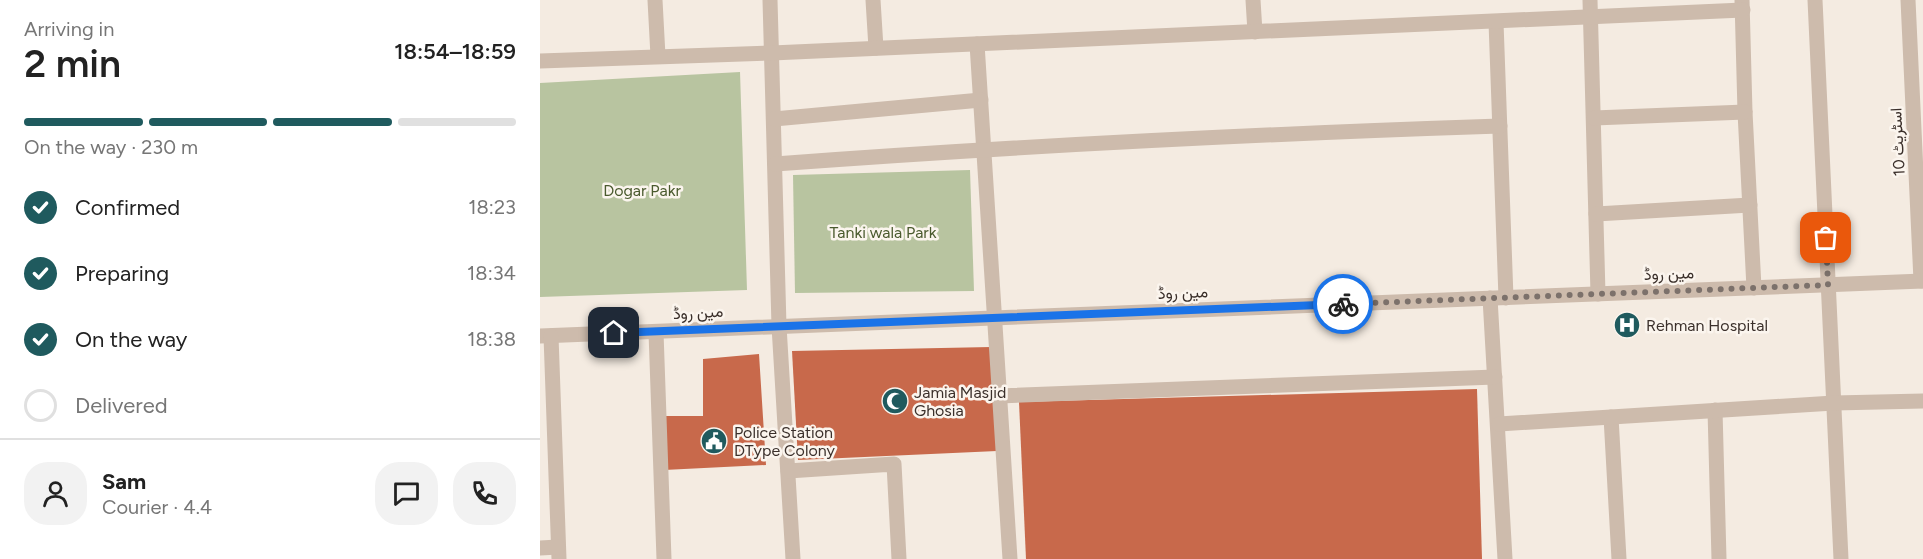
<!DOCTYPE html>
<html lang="en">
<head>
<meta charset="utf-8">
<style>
	body { margin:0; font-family:Figtree,Vazirmatn,sans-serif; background:#f2f2f2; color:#222; height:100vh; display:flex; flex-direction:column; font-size:22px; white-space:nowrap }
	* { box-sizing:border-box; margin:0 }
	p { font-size:20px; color:#767676 }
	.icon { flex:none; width:33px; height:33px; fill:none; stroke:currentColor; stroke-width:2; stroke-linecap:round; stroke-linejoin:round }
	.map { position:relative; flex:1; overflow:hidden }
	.sheet { display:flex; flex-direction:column; background:#fff; width:540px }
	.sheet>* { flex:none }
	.pin { position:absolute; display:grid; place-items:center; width:51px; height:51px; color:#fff; margin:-26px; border-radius:12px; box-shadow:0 3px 9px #0006 }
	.courier { position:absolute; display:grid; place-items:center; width:60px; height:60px; margin:-30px; border:4px solid #1a73e8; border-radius:50%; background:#fff; color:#222; box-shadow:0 2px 8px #0007 }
	.headline em { font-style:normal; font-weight:600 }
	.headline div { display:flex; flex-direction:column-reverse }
	.headline { display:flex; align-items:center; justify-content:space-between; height:102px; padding:0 24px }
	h1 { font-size:39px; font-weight:600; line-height:45px }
	.bar { display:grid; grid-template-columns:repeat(4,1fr); gap:9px 6px; align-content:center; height:72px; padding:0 24px }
	.bar i { height:8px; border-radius:4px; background:#e0e0e0 }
	.bar .selected { background:#1f5a5e }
	.bar p { grid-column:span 4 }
	.line { display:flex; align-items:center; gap:15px; padding:0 24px; border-top:2px solid #e0e0e0 }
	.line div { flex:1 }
	.round { display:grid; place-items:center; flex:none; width:63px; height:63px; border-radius:24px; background:#f2f2f2 }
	ol { padding:0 24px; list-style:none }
	li { display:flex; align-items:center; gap:18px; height:66px }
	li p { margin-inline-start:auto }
	li .icon { padding:6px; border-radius:50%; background:#1f5a5e; color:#fff; stroke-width:4 }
	li:last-child { color:#767676 }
	li i { width:33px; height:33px; border:3px solid #e0e0e0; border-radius:50% }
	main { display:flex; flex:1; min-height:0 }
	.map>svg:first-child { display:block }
	.green { fill:#b8c4a0 }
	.building { fill:#c8694b }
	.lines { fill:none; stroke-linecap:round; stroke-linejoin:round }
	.minor { stroke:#cdbbac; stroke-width:15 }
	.done { stroke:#7c716b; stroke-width:6; stroke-dasharray:0 10.8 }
	.route { stroke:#1a73e8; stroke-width:8 }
	.labels { text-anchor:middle; stroke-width:5; stroke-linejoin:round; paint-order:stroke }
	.street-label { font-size:16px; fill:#3b302b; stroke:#fbf5ee }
	.park-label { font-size:16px; fill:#4a5a2e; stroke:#fbf5ee }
	.poi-label { font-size:16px; fill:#3b302b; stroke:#fbf5ee; text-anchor:start }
</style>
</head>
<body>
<main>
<section class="sheet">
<div class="headline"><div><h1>2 min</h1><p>Arriving in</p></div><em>18:54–18:59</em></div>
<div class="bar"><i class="selected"></i><i class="selected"></i><i class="selected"></i><i></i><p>On the way · 230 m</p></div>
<ol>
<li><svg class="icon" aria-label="check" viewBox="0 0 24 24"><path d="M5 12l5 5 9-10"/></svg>Confirmed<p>18:23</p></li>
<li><svg class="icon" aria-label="check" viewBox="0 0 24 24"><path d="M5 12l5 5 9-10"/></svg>Preparing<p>18:34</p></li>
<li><svg class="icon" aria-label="check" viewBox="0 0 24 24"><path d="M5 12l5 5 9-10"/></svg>On the way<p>18:38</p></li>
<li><i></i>Delivered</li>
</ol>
<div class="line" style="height:108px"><a class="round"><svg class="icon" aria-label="person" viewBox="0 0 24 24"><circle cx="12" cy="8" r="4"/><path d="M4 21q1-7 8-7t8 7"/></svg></a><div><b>Sam</b><p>Courier · 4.4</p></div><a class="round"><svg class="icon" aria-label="chat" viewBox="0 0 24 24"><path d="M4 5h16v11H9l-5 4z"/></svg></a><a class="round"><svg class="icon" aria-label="phone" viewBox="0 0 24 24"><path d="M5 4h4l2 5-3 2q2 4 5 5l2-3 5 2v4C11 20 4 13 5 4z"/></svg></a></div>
</section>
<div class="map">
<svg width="1383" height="559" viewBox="0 0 1383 559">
	<rect width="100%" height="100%" fill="#f4ebe1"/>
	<g class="green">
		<path d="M200,72L207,290L0,297V83Z"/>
		<path d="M430,170L434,291L255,293L253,175Z"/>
	</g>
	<g class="building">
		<path d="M451,347L457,451L258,460L252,351Z"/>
		<path d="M219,354L226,465L124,470L122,416H163V359Z"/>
		<path d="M937,389L942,559H486L479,402Z"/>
	</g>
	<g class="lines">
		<g class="minor">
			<path d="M115,0L118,56"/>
			<path d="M230,0L239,326L253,559"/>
			<path d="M333,0L336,48"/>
			<path d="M713,0L715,32"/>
			<path d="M1050,0L1058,294"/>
			<path d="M1202,0L1205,112L1214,288"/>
			<path d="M1275,0L1301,559"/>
			<path d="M1368,0L1381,281"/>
			<path d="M956,22L966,298"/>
			<path d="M437,44L470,559"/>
			<path d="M0,61L232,53L1203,10"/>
			<path d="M1054,118L1205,112"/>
			<path d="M234,119L441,100"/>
			<path d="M235,164C477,146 718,134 960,126"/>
			<path d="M1056,214L1210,205"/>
			<path d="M950,298L965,559"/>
			<path d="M116,332L124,559"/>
			<path d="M0,336L1383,281"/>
			<path d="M11,336L19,559"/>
			<path d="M459,396L955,377"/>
			<path d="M1175,410L1179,559"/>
			<path d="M1071,417L1079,559"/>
			<path d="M959,424L1294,403L1383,401"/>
			<path d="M248,471L354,464L359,559"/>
			<path d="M0,548L18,547"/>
		</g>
	</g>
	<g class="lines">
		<path class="done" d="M803,304L1288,285L1286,238"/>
		<path class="route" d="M74,333L803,304"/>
	</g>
	<defs>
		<symbol id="hospital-disc" viewBox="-11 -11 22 22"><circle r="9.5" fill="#1f5a5e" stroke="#fbf5ee"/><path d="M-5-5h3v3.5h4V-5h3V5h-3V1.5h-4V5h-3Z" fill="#fff"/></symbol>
		<symbol id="mosque-disc" viewBox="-11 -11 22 22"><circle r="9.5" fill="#1f5a5e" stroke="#fbf5ee"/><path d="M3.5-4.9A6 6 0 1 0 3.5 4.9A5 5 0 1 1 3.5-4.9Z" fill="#fff"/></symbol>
		<symbol id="civic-disc" viewBox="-11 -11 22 22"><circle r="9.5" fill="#1f5a5e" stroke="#fbf5ee"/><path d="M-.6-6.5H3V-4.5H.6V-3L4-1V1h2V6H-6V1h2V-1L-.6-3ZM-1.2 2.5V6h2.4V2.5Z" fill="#fff"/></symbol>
	</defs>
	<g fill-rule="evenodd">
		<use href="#hospital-disc" x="1072" y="310" width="30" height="30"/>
		<use href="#mosque-disc" x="340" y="386" width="30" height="30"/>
		<use href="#civic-disc" x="159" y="426" width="30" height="30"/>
	</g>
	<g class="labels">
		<g class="street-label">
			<text transform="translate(1357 142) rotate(-93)" y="6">اسٹریٹ 10</text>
			<text transform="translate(1129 273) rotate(-2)" y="6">مین روڈ</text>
			<text transform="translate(643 292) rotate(-2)" y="6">مین روڈ</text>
			<text transform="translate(158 312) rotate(-3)" y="6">مین روڈ</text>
		</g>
		<g class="park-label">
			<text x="102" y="196">Dogar Pakr</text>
			<text x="343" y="238">Tanki wala Park</text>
		</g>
		<g class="poi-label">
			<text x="1106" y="331">Rehman Hospital</text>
			<text x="374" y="398">Jamia Masjid<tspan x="374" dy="18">Ghosia</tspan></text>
			<text x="194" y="438">Police Station<tspan x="194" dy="18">DType Colony</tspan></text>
		</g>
	</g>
</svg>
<div class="pin" style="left:1286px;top:238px;background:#ea580c"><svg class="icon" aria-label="bag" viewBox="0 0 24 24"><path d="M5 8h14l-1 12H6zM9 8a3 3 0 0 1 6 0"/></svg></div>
<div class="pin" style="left:74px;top:333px;background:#1f2937"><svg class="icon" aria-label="home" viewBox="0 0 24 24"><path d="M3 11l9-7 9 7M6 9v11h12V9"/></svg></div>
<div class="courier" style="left:803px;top:304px"><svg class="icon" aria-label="bike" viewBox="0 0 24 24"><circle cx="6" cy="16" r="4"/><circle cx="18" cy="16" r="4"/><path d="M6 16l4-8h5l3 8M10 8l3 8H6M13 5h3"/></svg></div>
</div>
</main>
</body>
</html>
